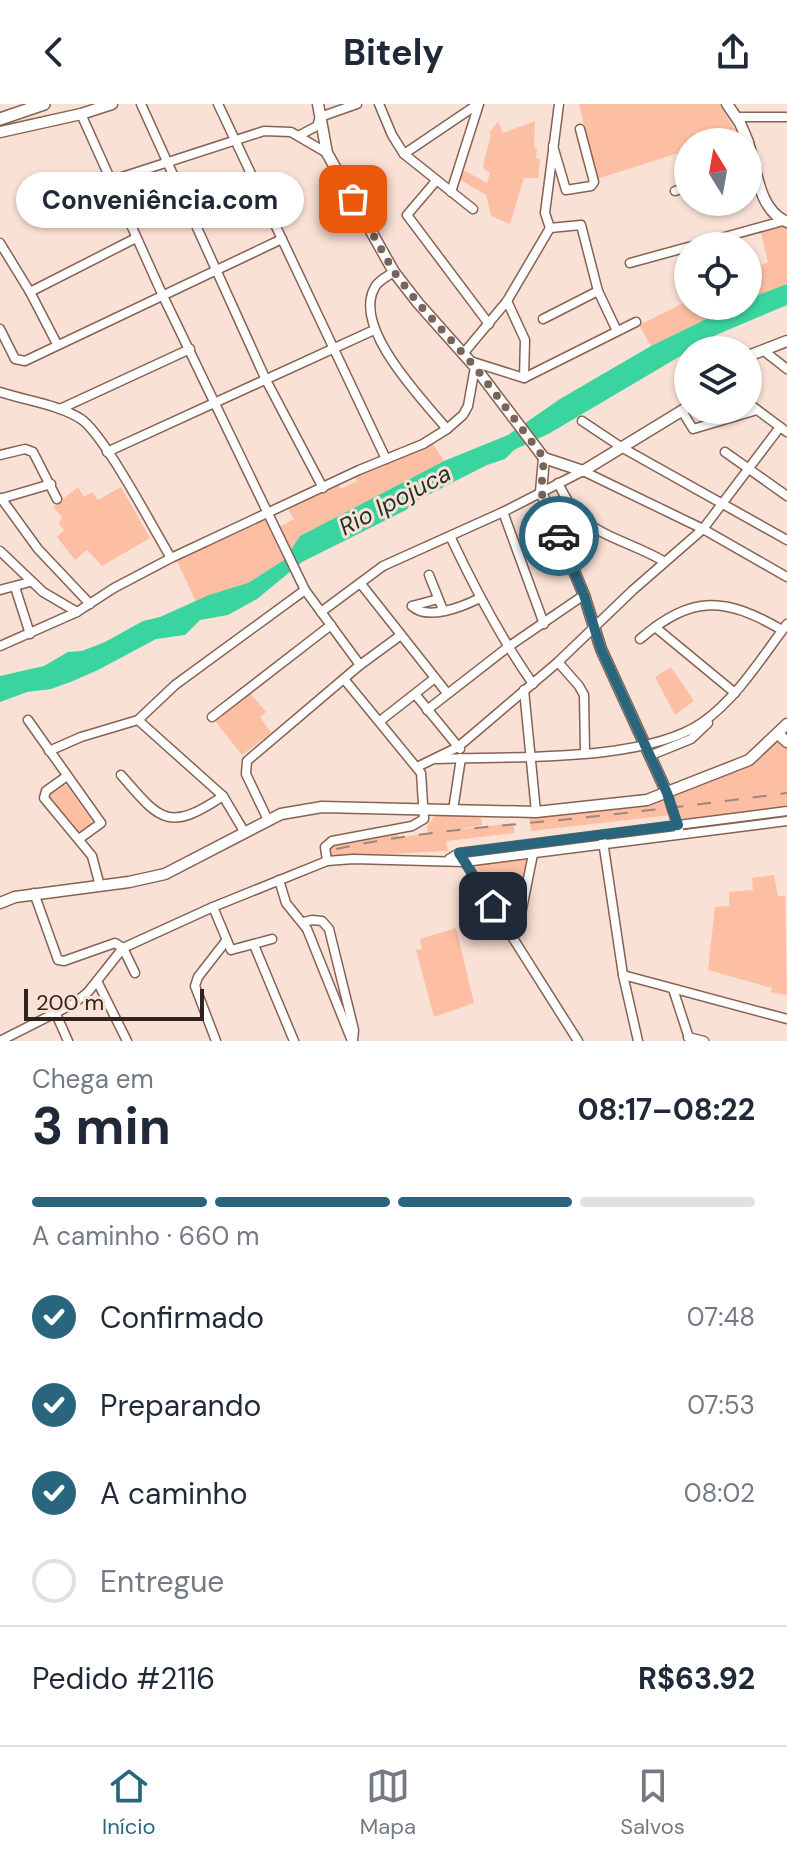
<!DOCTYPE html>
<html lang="pt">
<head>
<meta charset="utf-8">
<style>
	body { margin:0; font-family:"DM Sans",sans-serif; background:#f6f6f7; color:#1f2937; height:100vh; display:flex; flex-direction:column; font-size:30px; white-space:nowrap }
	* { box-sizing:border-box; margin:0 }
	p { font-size:26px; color:#747a83 }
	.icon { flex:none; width:44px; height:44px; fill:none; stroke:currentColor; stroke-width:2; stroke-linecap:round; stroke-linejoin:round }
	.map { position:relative; height:937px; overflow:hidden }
	.drawer { display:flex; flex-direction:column; background:#fff; flex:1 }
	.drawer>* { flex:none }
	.needle { width:52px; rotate:349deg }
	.controls { position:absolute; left:674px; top:24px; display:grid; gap:16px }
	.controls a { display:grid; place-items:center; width:88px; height:88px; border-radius:50%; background:#fff; box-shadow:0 2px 6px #0004; font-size:40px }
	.scale { position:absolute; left:24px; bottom:20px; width:180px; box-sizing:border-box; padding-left:8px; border:4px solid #31221b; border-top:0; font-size:22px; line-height:28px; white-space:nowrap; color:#31221b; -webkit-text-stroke:6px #fae1d6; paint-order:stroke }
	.pin { position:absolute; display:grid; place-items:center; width:68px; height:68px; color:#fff; margin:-34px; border-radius:16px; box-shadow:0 4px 12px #0006 }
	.courier { position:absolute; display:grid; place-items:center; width:80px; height:80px; margin:-40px; border:6px solid #29667d; border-radius:50%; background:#fff; color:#222; box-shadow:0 2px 10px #0007 }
	.bubble { position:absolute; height:56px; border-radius:28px; background:#fff; box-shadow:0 2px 6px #0004; font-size:26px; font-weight:700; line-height:56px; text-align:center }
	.summary em { font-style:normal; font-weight:700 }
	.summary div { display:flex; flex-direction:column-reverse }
	.summary { display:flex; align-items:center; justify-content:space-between; height:136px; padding:0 32px }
	h1 { font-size:52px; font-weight:700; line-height:60px }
	.bar { display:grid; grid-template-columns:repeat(4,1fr); gap:12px 8px; align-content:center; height:96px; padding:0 32px }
	.bar i { height:10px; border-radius:6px; background:#e0e1e3 }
	.bar .current { background:#29667d }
	.bar p { grid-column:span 4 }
	.line { display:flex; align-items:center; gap:20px; padding:0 32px; border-top:2px solid #e0e1e3 }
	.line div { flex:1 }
	ol { padding:0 32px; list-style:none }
	li { display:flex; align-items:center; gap:24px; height:88px }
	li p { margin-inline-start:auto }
	li .icon { padding:8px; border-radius:50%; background:#29667d; color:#fff; stroke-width:4 }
	li:last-child { color:#747a83 }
	li i { width:44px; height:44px; border:4px solid #e0e1e3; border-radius:50% }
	header { display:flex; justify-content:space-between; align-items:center; height:104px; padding:0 32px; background:#fff; font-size:36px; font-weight:700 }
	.dock { display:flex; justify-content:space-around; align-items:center; height:112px; border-top:2px solid #e0e1e3; background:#fff; font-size:22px; color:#747a83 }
	.dock a { display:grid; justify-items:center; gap:4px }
	.dock .current { color:#29667d }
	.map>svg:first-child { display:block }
	.green { fill:#fdbfa3 }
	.water { fill:#3ad4a0 }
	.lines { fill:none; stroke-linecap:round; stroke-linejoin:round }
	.minor-casing { stroke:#866252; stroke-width:11 }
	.major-casing { stroke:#866252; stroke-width:13 }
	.highway-casing { stroke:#866252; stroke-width:14 }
	.minor { stroke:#fff; stroke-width:8 }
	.major { stroke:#fff; stroke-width:10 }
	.highway { stroke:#fff; stroke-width:11 }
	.rail { stroke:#9b877e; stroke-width:2; stroke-dasharray:14 14; stroke-linecap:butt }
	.done { stroke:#77655c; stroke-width:8; stroke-dasharray:0 14.4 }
	.route { stroke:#29667d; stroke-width:10 }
	.labels { text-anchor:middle; stroke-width:6; stroke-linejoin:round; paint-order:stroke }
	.water-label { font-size:24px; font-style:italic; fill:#1c342a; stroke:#fae1d6 }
</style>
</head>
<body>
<header><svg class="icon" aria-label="back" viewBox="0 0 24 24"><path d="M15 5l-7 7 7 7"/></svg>Bitely<svg class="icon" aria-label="share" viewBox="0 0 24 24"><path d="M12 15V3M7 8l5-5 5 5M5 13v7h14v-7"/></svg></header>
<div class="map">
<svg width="787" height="937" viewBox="0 0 787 937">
	<rect width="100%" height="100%" fill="#fae1d6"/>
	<g class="green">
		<path d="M579,0H719L738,31L714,38H688V46L597,75Z"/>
		<path d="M535,17L534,43L537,44L536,54L540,55L538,74H524L510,120L491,112L486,91L457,74L460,64L487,79L490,69L484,65L483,61L491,31L489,29L498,18L503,29Z"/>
		<path d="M782,120L787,123V180L748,195V168L768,158L760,125Z"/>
		<path d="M688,197V202H733L651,242L639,221Z"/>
		<path d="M433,340L444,357L300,432L291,445L279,423L294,415L287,404L338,381L341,385L357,377L355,373Z"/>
		<path d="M78,383L84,393L92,388L98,396L121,383L150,434L102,462L87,446L75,456L57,433L64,426L59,420L62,413L53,403Z"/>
		<path d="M265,416L284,456L248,479L196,498L177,457Z"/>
		<path d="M671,563L694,597L675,611L655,573Z"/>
		<path d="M250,589L266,608L260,613L271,629L242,651L215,617Z"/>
		<path d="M779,636L787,643V705L683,719L673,691L735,667L751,659Z"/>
		<path d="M61,681H67L91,715L92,720L83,730C68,726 52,706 48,692Z"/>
		<path d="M663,696L670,711L531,727L529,713L652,700Z"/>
		<path d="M440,711L481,713L482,721L457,726L513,719L515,729L446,737L448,747L329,753L330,742L397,730L399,733L428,730L427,722L434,713Z"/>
		<path d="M529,752L520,806L508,819L474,760Z"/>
		<path d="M774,771L778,792H785L787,891L771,888L772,884L708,866L715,803L729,802V788L753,786L752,774Z"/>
		<path d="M456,824L474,899L434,913L416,846L422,845L420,835Z"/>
	</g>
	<path class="water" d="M787,180V201L716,231L550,329L514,346L505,355L487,361L414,398L406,406L302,458L257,495L228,511L200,516L185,531L156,535L98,566L73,577L51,585L27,588L0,598V572L44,562L68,548L82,547L105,538L143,517L160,513L209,491L248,479L284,456L300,432L444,357L508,331L560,295L651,242L733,202H748V195Z"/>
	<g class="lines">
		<defs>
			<g id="minor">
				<path d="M141,0L266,276L323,384"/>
				<path d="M218,0L386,355"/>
				<path d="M379,0L392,31L404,50L473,105"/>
				<path d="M81,10L163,192L305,486L360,561"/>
				<path d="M737,13H787"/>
				<path d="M300,31L317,22L320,13L357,0"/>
				<path d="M553,42L566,86L591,82L594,78L580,25"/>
				<path d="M404,50L478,0"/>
				<path d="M436,77L407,111L489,220"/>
				<path d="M675,87L688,83"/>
				<path d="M451,88L479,0"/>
				<path d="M51,96L264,27L291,28L327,49"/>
				<path d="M550,124L581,121L598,187L617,227"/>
				<path d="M550,124L545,109L559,0"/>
				<path d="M0,139L30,188L57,240"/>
				<path d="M692,142L783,117"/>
				<path d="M630,159L688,143"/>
				<path d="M394,168C388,172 379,176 375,183C351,223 423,296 447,325"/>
				<path d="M30,188L136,134"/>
				<path d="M507,197L525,236L524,274"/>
				<path d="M543,215L598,187"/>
				<path d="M0,225L15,255L25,257L282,135"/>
				<path d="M764,247L787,265"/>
				<path d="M463,250L507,197L550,124"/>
				<path d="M473,258L524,274L636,218"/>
				<path d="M0,288C27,297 57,300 81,315C104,330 154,426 171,454"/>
				<path d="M748,299L787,328"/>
				<path d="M60,305L190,245"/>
				<path d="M682,307L693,325L757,306"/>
				<path d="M582,317L621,343L787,436"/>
				<path d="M107,348L374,226"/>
				<path d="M725,348L787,392"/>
				<path d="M0,351L25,345L33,348L57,395"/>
				<path d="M558,379C564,391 570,403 579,412C602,434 638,441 665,458"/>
				<path d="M1,394L38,445L90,500"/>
				<path d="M0,395L51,380"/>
				<path d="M503,408L544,520"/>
				<path d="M450,432C474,483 500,533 533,580"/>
				<path d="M0,447L43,488L77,508"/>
				<path d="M429,471L443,506"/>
				<path d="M361,480L447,589"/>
				<path d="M15,483L30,530"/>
				<path d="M0,486L30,478"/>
				<path d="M412,502C427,517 462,503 480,494"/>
				<path d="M412,502L438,495"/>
				<path d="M321,508L383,462L503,408L583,367L703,425L787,473"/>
				<path d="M655,523L735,589"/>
				<path d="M640,535C693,490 725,493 782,526"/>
				<path d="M0,542L77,508L114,484L171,454L359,366L423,340L447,325L463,311L468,302L475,263"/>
				<path d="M558,558L579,582L584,591L585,648"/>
				<path d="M524,586L536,708"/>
				<path d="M415,590L460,645"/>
				<path d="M427,606L508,543L584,491"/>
				<path d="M212,613L331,521"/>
				<path d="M28,616L101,719L79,735"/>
				<path d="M138,616L223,692L245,729"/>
				<path d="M380,617L435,574"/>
				<path d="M49,647L81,633L138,616L175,581L305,486"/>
				<path d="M649,652L691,635L708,619"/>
				<path d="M437,655C508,652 645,659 703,618C738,593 762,553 787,520"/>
				<path d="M417,663L458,643L491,615L558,558L633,486L703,425L780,323"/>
				<path d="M121,671C160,716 168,729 223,692"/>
				<path d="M67,672L46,687L44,694L92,752L100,782"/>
				<path d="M667,689L679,727"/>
				<path d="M453,706L461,654"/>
				<path d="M268,716L246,670L247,657L360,561L401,531"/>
				<path d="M603,737L623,871L638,937"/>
				<path d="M449,755L459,749L787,707"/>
				<path d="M463,755L578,937"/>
				<path d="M327,757L325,743L332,737L412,722L424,715L421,669L344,575"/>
				<path d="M279,776L286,799L307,825L352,937"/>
				<path d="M34,789L58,856L64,857L115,839L123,844L135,869"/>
				<path d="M213,803L231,846L272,835"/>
				<path d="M304,818L312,816L322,817L329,825L354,926L353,936"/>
				<path d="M507,824L521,810L533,750"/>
				<path d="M254,841L294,937"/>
				<path d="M623,871L787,915"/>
				<path d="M97,877L127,937"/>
				<path d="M673,885L690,937"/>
				<path d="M56,910L68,937"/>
				<path d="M688,933L704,937"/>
				<path d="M0,937L73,900L88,888L123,844L213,803L327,757L353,755L465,758L787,717"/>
				<path d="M216,937L195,882L198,873L226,837"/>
			</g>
			<g id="major">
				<path d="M318,0L327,49L394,168L418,199L475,263L544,354L583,367L688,303"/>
				<path d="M727,0L740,19L748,38"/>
				<path d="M0,28L81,10L112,0"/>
				<path d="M748,39C757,65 758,106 787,118"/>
				<path d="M748,252L787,237"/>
				<path d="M544,354L541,388L584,491L601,545L667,689"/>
				<path d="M778,630L787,638"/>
				<path d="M0,799L15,793L129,778L165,770L281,710L322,703L536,708L647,696L749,656L787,620"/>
			</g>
			<path id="highway" d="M0,15L44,0"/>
		</defs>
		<use href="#minor" class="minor-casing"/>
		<use href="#major" class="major-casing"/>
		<use href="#highway" class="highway-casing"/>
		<use href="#minor" class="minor"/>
		<use href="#major" class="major"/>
		<use href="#highway" class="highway"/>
		<path class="rail" d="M336,745C410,729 486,723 561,716C637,708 712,699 787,689"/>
	</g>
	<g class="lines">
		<path class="done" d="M353,95L394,168L418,199L475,263L544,354L541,388L559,432"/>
		<path class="route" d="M493,802L459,749L678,721L667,689L601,545L584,491L559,432"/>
	</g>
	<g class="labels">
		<g class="water-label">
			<text transform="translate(395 396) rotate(-28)" y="8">Rio Ipojuca</text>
		</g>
	</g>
</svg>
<div class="controls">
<a><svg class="needle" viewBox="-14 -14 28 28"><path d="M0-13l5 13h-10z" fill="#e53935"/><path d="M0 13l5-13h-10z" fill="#747a83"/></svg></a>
<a><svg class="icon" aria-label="locate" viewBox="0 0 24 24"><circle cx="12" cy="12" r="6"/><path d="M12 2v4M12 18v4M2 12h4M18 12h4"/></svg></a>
<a><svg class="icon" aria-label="layers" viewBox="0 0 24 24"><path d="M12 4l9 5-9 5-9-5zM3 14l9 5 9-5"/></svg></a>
</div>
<div class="scale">200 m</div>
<div class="pin" style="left:353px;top:95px;background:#ea580c"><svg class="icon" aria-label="bag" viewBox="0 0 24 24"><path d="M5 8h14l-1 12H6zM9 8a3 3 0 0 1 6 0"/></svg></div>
<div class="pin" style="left:493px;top:802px;background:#1f2937"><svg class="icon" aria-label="home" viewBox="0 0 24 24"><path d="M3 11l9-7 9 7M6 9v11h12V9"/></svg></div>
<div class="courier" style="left:559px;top:432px"><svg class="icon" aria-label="car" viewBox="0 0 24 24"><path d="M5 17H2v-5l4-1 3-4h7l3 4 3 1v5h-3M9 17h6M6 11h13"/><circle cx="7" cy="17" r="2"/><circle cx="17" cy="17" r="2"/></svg></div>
<div class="bubble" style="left:16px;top:68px;width:288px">Conveniência.com</div>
</div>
<section class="drawer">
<div class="summary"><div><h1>3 min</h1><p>Chega em</p></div><em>08:17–08:22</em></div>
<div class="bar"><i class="current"></i><i class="current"></i><i class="current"></i><i></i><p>A caminho · 660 m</p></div>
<ol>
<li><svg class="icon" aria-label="check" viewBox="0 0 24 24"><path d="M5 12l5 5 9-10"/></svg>Confirmado<p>07:48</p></li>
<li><svg class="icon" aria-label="check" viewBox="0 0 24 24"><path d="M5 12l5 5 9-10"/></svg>Preparando<p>07:53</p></li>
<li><svg class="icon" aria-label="check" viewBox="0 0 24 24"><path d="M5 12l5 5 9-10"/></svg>A caminho<p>08:02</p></li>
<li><i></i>Entregue</li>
</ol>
<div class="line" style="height:104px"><div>Pedido #2116</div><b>R$63.92</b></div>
</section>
<nav class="dock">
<a class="current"><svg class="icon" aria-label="home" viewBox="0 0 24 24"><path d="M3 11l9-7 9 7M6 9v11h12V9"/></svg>Início</a>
<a><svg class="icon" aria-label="map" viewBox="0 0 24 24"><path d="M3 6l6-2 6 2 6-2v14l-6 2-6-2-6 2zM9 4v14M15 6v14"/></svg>Mapa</a>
<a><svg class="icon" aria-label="saved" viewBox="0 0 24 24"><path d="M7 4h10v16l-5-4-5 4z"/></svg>Salvos</a>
</nav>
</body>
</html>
